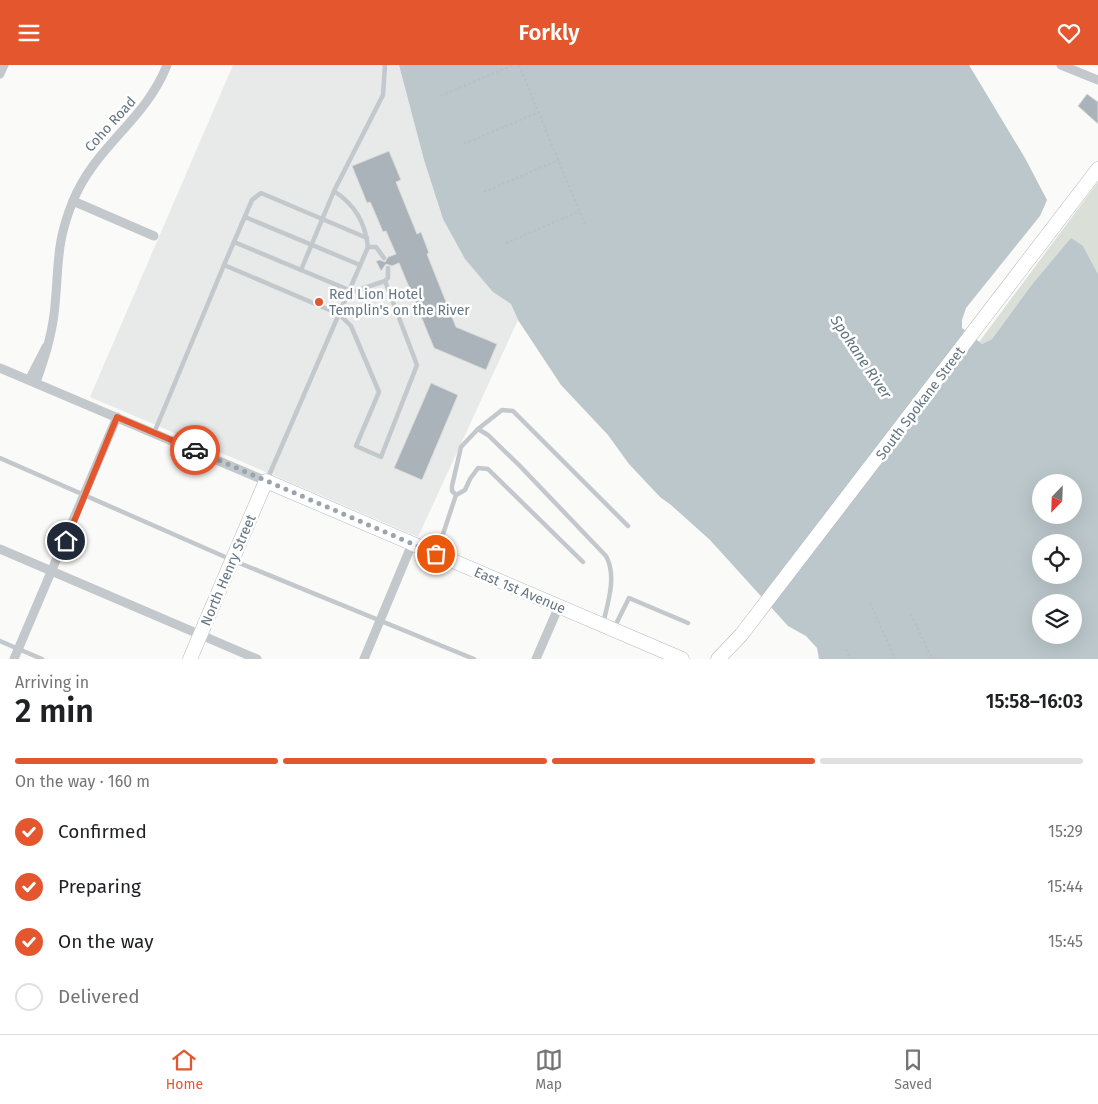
<!DOCTYPE html>
<html lang="en">
<head>
<meta charset="utf-8">
<style>
	body { margin:0; font-family:"Fira Sans",sans-serif; background:#f2f2f2; color:#202124; height:100vh; display:flex; flex-direction:column; font-size:19px; white-space:nowrap }
	* { box-sizing:border-box; margin:0 }
	p { font-size:16px; color:#757577 }
	.icon { flex:none; width:28px; height:28px; fill:none; stroke:currentColor; stroke-width:2; stroke-linecap:round; stroke-linejoin:round }
	.map { position:relative; height:594px; overflow:hidden }
	.details { display:flex; flex-direction:column; background:#fff; flex:1 }
	.details>* { flex:none }
	.needle { width:32px; rotate:203deg }
	.buttons { position:absolute; left:1032px; top:409px; display:grid; gap:10px }
	.buttons a { display:grid; place-items:center; width:50px; height:50px; border-radius:50%; background:#fff; box-shadow:0 5px 20px #0002; font-size:25px }
	.pin { position:absolute; display:grid; place-items:center; width:42px; height:42px; color:#fff; margin:-21px; border:2px solid #fff; border-radius:50%; box-shadow:0 1px 5px #0007 }
	.courier { position:absolute; display:grid; place-items:center; width:50px; height:50px; margin:-25px; border:4px solid #e4572e; border-radius:50%; background:#fff; color:#222; box-shadow:0 1px 6px #0007 }
	.summary em { font-style:normal; font-weight:600 }
	.summary div { display:flex; flex-direction:column-reverse }
	.summary { display:flex; align-items:center; justify-content:space-between; height:85px; padding:0 15px }
	h1 { font-size:32px; font-weight:600; line-height:38px }
	.bar { display:grid; grid-template-columns:repeat(4,1fr); gap:8px 5px; align-content:center; height:60px; padding:0 15px }
	.bar i { height:6px; border-radius:4px; background:#e0e0e0 }
	.bar .active { background:#e4572e }
	.bar p { grid-column:span 4 }
	ol { padding:0 15px; list-style:none }
	li { display:flex; align-items:center; gap:15px; height:55px }
	li p { margin-inline-start:auto }
	li .icon { padding:5px; border-radius:50%; background:#e4572e; color:#fff; stroke-width:4 }
	li:last-child { color:#757577 }
	li i { width:28px; height:28px; border:2px solid #e0e0e0; border-radius:50% }
	header { display:flex; justify-content:space-between; align-items:center; height:65px; padding:0 15px; background:#e4572e; color:#fff; font-size:22px; font-weight:600 }
	.menu { display:flex; justify-content:space-around; align-items:center; height:70px; border-top:1px solid #e0e0e0; background:#fff; font-size:14px; color:#757577 }
	.menu a { display:grid; justify-items:center; gap:2px }
	.menu .active { color:#e4572e }
	.map>svg:first-child { display:block }
	.built { fill:#e8e9e9 }
	.green { fill:#dadfd7 }
	.water { fill:#bbc7cb; fill-rule:evenodd }
	.building { fill:#aab3b9; stroke:#dcdcda }
	.lines { fill:none; stroke-linecap:round; stroke-linejoin:round }
	.secondary-casing { stroke:#b3babf; stroke-width:15 }
	.path { stroke:#bbbfc2; stroke-width:2; stroke-dasharray:2.5 2.5; stroke-linecap:butt }
	.lane { stroke:#c3c8cc; stroke-width:4.5 }
	.street { stroke:#c3c8cc; stroke-width:9 }
	.secondary { stroke:#fff; stroke-width:14 }
	.done { stroke:#99a4ac; stroke-width:5; stroke-dasharray:0 9 }
	.route { stroke:#e4572e; stroke-width:6 }
	.poi-dot { fill:#e4572e; stroke:#fff; stroke-width:2 }
	.labels { text-anchor:middle; stroke-width:5; stroke-linejoin:round; paint-order:stroke }
	.street-label { font-size:14px; fill:#657683; stroke:#fff }
	.poi-label { font-size:14px; fill:#657683; stroke:#fff; text-anchor:start }
	.water-label { font-size:15px; font-style:italic; fill:#60757c; stroke:#fff }
</style>
</head>
<body>
<header><svg class="icon" aria-label="menu" viewBox="0 0 24 24"><path d="M4 6h16M4 12h16M4 18h16"/></svg>Forkly<svg class="icon" aria-label="heart" viewBox="0 0 24 24"><path d="M12 20l-8-8c-3-5 5-10 8-4 3-6 11-1 8 4z"/></svg></header>
<div class="map">
<svg width="1098" height="594" viewBox="0 0 1098 594">
	<rect width="100%" height="100%" fill="#fafaf8"/>
	<path class="built" d="M233,0H399L424,95L443,154L505,234L511,239L518,255L418,472L90,332Z"/>
	<path class="green" d="M1098,117V209L1083,181L1030,222L992,274L982,279L979,277Z"/>
	<path class="water" d="M399,0H969L1025,93L1047,135L1040,151L966,243L962,255V263L982,279L992,274L1030,222L1071,173L1083,181L1098,209V594H819L817,583L806,571L788,561L710,475L671,440L660,432L629,399L608,370L561,320L518,255L511,239L493,227L465,194L443,154L424,95ZM1041,418H1074V450H1041ZM1041,478H1074V510H1041ZM1041,538H1074V570H1041Z"/>
	<g class="building">
		<path d="M1087,29L1098,37V59L1078,41Z"/>
		<path d="M389,86L401,115L396,117L417,169L421,167L429,188L427,189L456,262L497,279L486,305L434,283L399,198L392,201L386,199L381,206L376,196L380,195L385,197L388,192L396,189L386,166L383,167L372,141L370,137L367,138L352,101Z"/>
		<path d="M431,318L458,330L422,415L394,403Z"/>
	</g>
	<g class="lines">
		<defs>
			<g id="secondary">
				<path d="M190,594L266,416L682,594"/>
				<path d="M718,594L741,570L1098,104"/>
			</g>
		</defs>
		<use href="#secondary" class="secondary-casing"/>
		<g class="path">
			<path d="M519,0L585,160"/>
			<path d="M441,31L513,0"/>
			<path d="M464,79L539,47"/>
			<path d="M484,127L559,95"/>
			<path d="M506,178L580,146"/>
			<path d="M870,538L895,594"/>
			<path d="M911,549L932,594"/>
			<path d="M846,584L850,594"/>
		</g>
		<g class="lane">
			<path d="M245,152L360,200"/>
			<path d="M234,177L349,225L355,226L385,216L417,300L381,392L356,381L379,327L351,261L339,249L224,200L252,135L261,128L367,173"/>
			<path d="M368,182H376L384,193"/>
			<path d="M301,205L334,126"/>
			<path d="M385,216L388,213V203"/>
			<path d="M478,364L502,345L513,346L628,461"/>
			<path d="M154,368L224,200"/>
			<path d="M0,393L232,495L474,594"/>
			<path d="M267,415L368,182C365,157 355,140 334,126L383,30L385,0"/>
			<path d="M456,430L465,425L470,414L478,403L488,404L583,497"/>
			<path d="M437,487L456,430L452,426V421L461,382L478,364L488,370L519,400L606,491C617,511 608,537 603,559"/>
			<path d="M614,563L629,533L688,558"/>
			<path d="M0,576L42,594"/>
		</g>
		<g class="street">
			<path d="M1061,0L1098,15"/>
			<path d="M0,9L4,0"/>
			<path d="M73,136L154,171"/>
			<path d="M0,303L266,416"/>
			<path d="M29,315L46,282"/>
			<path d="M36,317C45,293 53,266 55,240C59,199 56,177 73,136C96,80 145,56 167,0"/>
			<path d="M0,484L257,594"/>
			<path d="M14,594L117,352"/>
			<path d="M364,594L412,479"/>
			<path d="M536,594L559,541"/>
		</g>
		<use href="#secondary" class="secondary"/>
	</g>
	<g class="lines">
		<path class="done" d="M195,385L436,489"/>
		<path class="route" d="M66,476L117,352L195,385"/>
	</g>
	<circle class="poi-dot" cx="319" cy="237" r="5"/>
	<g class="labels">
		<g class="street-label">
			<text transform="translate(110 59) rotate(-48)" y="5">Coho Road</text>
			<text transform="translate(920 338) rotate(-53)" y="5">South Spokane Street</text>
			<text transform="translate(228 505) rotate(-67)" y="5">North Henry Street</text>
			<text transform="translate(520 525) rotate(23)" y="5">East 1st Avenue</text>
		</g>
		<g class="poi-label">
			<text x="329" y="234">Red Lion Hotel<tspan x="329" dy="16">Templin's on the River</tspan></text>
		</g>
		<g class="water-label">
			<text transform="translate(861 292) rotate(56)" y="5">Spokane River</text>
		</g>
	</g>
</svg>
<div class="buttons">
<a><svg class="needle" viewBox="-14 -14 28 28"><path d="M0-13l5 13h-10z" fill="#e53935"/><path d="M0 13l5-13h-10z" fill="#757577"/></svg></a>
<a><svg class="icon" aria-label="locate" viewBox="0 0 24 24"><circle cx="12" cy="12" r="6"/><path d="M12 2v4M12 18v4M2 12h4M18 12h4"/></svg></a>
<a><svg class="icon" aria-label="layers" viewBox="0 0 24 24"><path d="M12 4l9 5-9 5-9-5zM3 14l9 5 9-5"/></svg></a>
</div>
<div class="pin" style="left:436px;top:489px;background:#ea580c"><svg class="icon" aria-label="bag" viewBox="0 0 24 24"><path d="M5 8h14l-1 12H6zM9 8a3 3 0 0 1 6 0"/></svg></div>
<div class="pin" style="left:66px;top:476px;background:#1f2937"><svg class="icon" aria-label="home" viewBox="0 0 24 24"><path d="M3 11l9-7 9 7M6 9v11h12V9"/></svg></div>
<div class="courier" style="left:195px;top:385px"><svg class="icon" aria-label="car" viewBox="0 0 24 24"><path d="M5 17H2v-5l4-1 3-4h7l3 4 3 1v5h-3M9 17h6M6 11h13"/><circle cx="7" cy="17" r="2"/><circle cx="17" cy="17" r="2"/></svg></div>
</div>
<section class="details">
<div class="summary"><div><h1>2 min</h1><p>Arriving in</p></div><em>15:58–16:03</em></div>
<div class="bar"><i class="active"></i><i class="active"></i><i class="active"></i><i></i><p>On the way · 160 m</p></div>
<ol>
<li><svg class="icon" aria-label="check" viewBox="0 0 24 24"><path d="M5 12l5 5 9-10"/></svg>Confirmed<p>15:29</p></li>
<li><svg class="icon" aria-label="check" viewBox="0 0 24 24"><path d="M5 12l5 5 9-10"/></svg>Preparing<p>15:44</p></li>
<li><svg class="icon" aria-label="check" viewBox="0 0 24 24"><path d="M5 12l5 5 9-10"/></svg>On the way<p>15:45</p></li>
<li><i></i>Delivered</li>
</ol>
</section>
<nav class="menu">
<a class="active"><svg class="icon" aria-label="home" viewBox="0 0 24 24"><path d="M3 11l9-7 9 7M6 9v11h12V9"/></svg>Home</a>
<a><svg class="icon" aria-label="map" viewBox="0 0 24 24"><path d="M3 6l6-2 6 2 6-2v14l-6 2-6-2-6 2zM9 4v14M15 6v14"/></svg>Map</a>
<a><svg class="icon" aria-label="saved" viewBox="0 0 24 24"><path d="M7 4h10v16l-5-4-5 4z"/></svg>Saved</a>
</nav>
</body>
</html>
